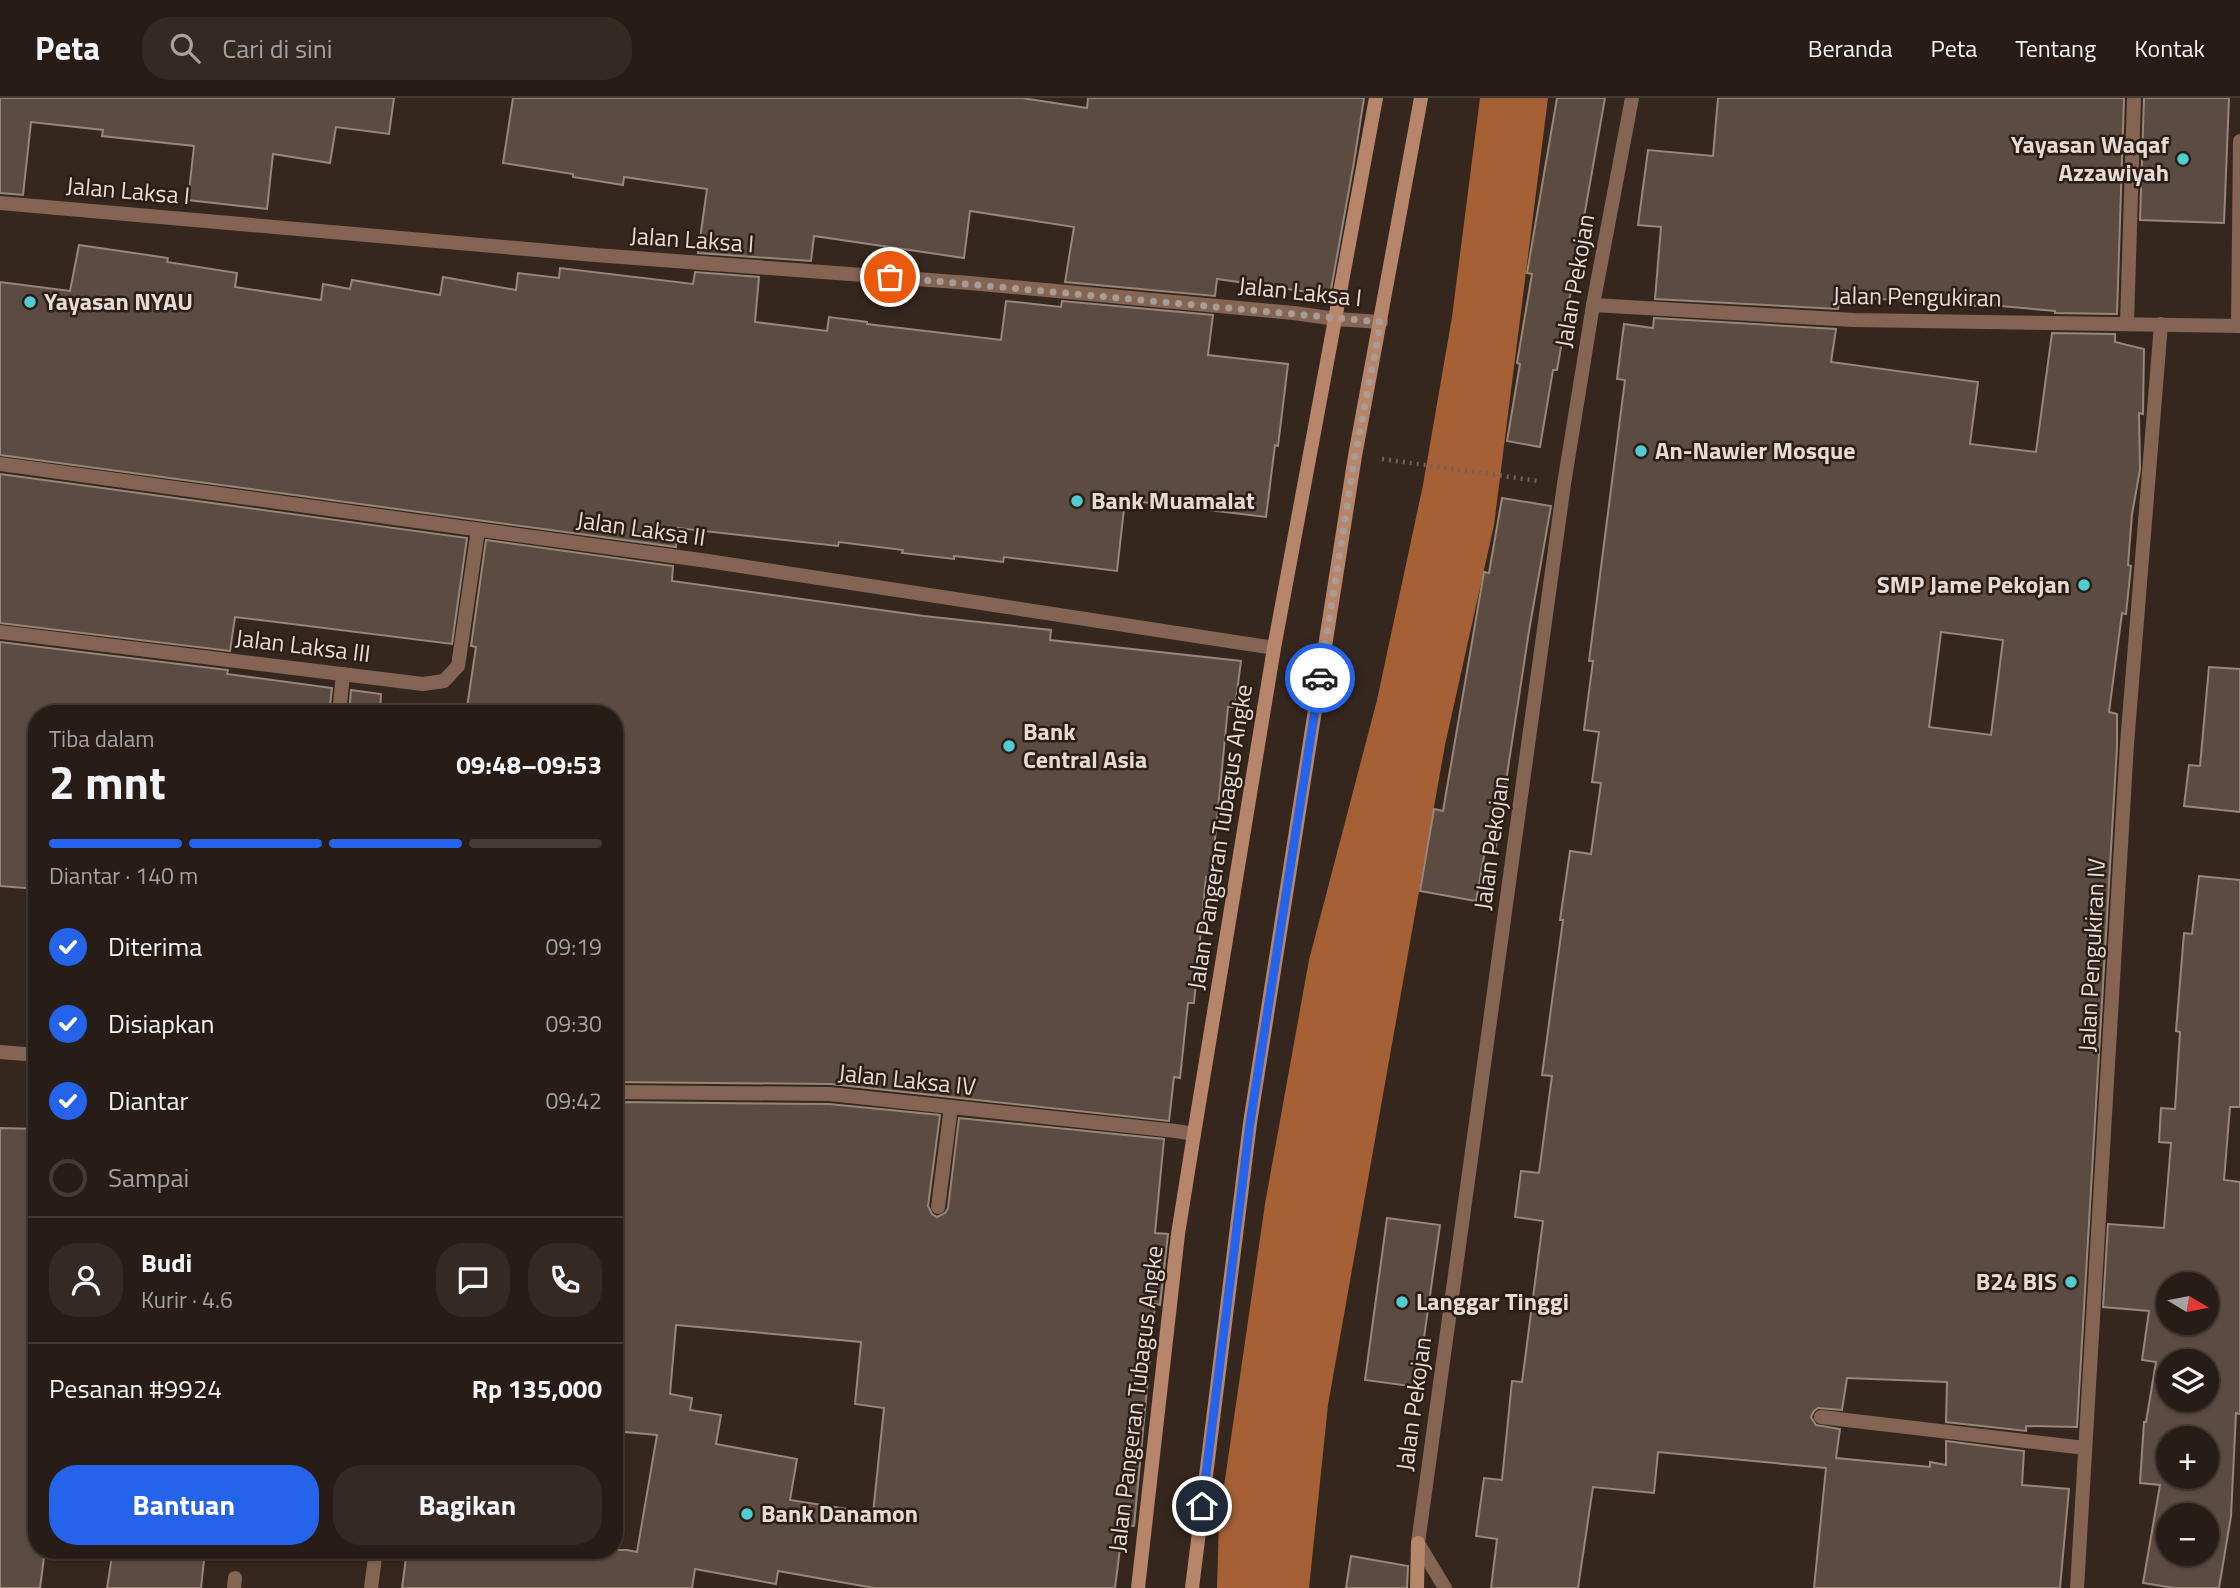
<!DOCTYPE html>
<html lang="id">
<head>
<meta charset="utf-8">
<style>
	body { margin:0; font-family:"Titillium Web",sans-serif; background:#342a23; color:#f1f3f6; height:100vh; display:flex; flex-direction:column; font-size:26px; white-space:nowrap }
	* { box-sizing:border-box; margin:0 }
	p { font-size:23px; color:#a5a2a1 }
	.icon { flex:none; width:38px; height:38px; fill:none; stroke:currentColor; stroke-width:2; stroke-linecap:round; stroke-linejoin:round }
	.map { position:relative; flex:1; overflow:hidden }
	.sheet { position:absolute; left:28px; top:607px; width:595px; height:854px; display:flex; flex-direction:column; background:#281d16; border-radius:28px; box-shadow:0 2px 5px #0004,0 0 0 2px #443b35 }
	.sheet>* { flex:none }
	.needle { width:46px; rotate:100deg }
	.tools { position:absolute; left:2156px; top:1174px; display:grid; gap:14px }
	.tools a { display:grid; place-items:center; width:63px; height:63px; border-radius:50%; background:#281d16; box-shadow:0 2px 5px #0004,0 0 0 2px #443b35; font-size:35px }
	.pin { position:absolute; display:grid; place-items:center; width:60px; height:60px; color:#fff; margin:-30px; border:4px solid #fff; border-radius:50%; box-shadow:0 2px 7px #0007 }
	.courier { position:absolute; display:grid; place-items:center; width:70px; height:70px; margin:-35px; border:5px solid #2563eb; border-radius:50%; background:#fff; color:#222; box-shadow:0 2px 9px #0007 }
	.headline em { font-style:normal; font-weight:700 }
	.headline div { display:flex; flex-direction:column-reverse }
	.headline { display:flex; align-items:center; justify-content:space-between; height:119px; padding:0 21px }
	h1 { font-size:46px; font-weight:700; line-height:52px }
	.bar { display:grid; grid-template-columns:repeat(4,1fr); gap:10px 7px; align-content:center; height:84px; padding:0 21px }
	.bar i { height:9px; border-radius:5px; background:#443b35 }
	.bar .selected { background:#2563eb }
	.bar p { grid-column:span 4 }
	.line { display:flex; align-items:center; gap:18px; padding:0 21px; border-top:2px solid #443b35 }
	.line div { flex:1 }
	.round { display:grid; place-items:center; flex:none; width:74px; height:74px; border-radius:28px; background:#342a23 }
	ol { padding:0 21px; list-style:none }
	li { display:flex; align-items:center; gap:21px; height:77px }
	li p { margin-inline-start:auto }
	li .icon { padding:7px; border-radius:50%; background:#2563eb; color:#fff; stroke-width:4 }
	li:last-child { color:#a5a2a1 }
	li i { width:38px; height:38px; border:4px solid #443b35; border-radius:50% }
	.button { display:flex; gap:14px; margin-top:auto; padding:14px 21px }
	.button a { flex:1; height:80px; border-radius:28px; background:#2563eb; color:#fff; font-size:28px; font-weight:700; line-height:80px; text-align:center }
	.button a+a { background:#342a23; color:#f1f3f6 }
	header { display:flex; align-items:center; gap:42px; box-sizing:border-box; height:98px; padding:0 35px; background:#281d16; border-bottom:2px solid #443b35 }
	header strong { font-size:33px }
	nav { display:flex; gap:38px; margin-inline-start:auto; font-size:24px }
	.search { width:490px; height:63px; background:#342a23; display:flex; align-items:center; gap:18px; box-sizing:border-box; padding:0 24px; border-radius:28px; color:#a5a2a1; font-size:26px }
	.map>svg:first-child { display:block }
	.water { fill:#a56036 }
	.building { fill:#5c4b41; stroke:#99867b; stroke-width:2; fill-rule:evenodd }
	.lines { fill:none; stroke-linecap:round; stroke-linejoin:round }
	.path { stroke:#6f625a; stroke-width:4.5; stroke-dasharray:2 5; stroke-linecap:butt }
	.service { stroke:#846554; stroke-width:14 }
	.minor { stroke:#846554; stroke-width:14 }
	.tertiary { stroke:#846554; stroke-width:14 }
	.secondary { stroke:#b7856a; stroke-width:14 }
	.done { stroke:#a89d96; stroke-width:7; stroke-dasharray:0 12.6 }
	.route { stroke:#2563eb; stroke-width:9 }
	.poi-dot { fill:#51ccd3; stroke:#2c1d15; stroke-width:2.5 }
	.labels { text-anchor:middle; stroke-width:5; stroke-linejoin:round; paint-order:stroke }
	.poi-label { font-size:24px; font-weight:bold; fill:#e6dcd6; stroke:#2c1d15; text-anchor:start }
	.street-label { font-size:24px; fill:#e6dcd6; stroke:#2c1d15 }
</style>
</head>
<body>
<header>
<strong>Peta</strong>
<div class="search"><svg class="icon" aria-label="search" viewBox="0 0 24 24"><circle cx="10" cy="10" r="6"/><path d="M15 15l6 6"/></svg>Cari di sini</div>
<nav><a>Beranda</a><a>Peta</a><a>Tentang</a><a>Kontak</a></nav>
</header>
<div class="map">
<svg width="2240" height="1490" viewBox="0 0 2240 1490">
	<rect width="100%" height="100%" fill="#36271e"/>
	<path class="water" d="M1480,0H1548L1494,427L1445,647L1328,1307L1309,1490H1217L1219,1423L1265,1106L1309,862L1377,602L1423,387L1452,219Z"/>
	<g class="building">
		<path d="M0,0H394L389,36L336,29L330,65L273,56L267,111L188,102L194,48L102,38L103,32L31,24L23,97L0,95Z"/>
		<path d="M513,0H1022L1087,10L1088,0H1364L1354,64L1330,197L1217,181L1215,198L1065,184L1074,129L970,113L964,160L814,138L811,163L698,155L707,91L624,79L623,87L573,79V76L503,65Z"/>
		<path d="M1557,0H1605L1557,272H1553L1540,349L1507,343L1520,266L1517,265L1532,176L1527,175Z"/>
		<path d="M1718,0H2124L2117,216L2055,215V213L1979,206L1978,208L1840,198L1838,211L1655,201L1661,129L1638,127L1648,52L1713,58Z"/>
		<path d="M2144,0H2229L2224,125L2140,122Z"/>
		<path d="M79,147L168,160L167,164L237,175L235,189L321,202L323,186L350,191L352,182L440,197L443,179L516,192L518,175L559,180L560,170L693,186L695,174L759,179L755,224L827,233L829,219L867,224V226L1001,242L1006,203L1061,209L1062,203L1213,217L1208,257L1288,266L1278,348L1275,347L1266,419L1125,402L1117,473L1004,459L1003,464L954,458V461L902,455L903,452L839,444L838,448L678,430L676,449L0,357V184L70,193Z"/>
		<path d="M1654,220L1836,231L1831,264L1978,284L1970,346L2036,354L2052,235L2115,236V244L2144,251L2143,316L2139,315L2140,372L2132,416L2128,467L2131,468L2126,516L2122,515L2109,614L2117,616V649L2077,1329L2026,1328V1333L1946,1324L1947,1284L1847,1280L1842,1312L1818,1310L1814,1313L1811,1319L1816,1327L1840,1331L1836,1360L1930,1369V1364L1946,1367V1343L2024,1353L2022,1387L2069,1391L2060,1490H1814L1826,1370L1658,1354L1654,1395L1593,1389L1578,1490H1491L1497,1441L1476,1438L1484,1380L1502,1382L1512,1283L1522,1284L1543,1123L1515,1119L1521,1073L1539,1075L1552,978L1542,977L1563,822H1560L1570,753L1591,756L1601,685L1592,684L1599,634L1584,632L1593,563H1589L1625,282L1617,281L1624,226L1653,230ZM1941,534L2003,542L1991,637L1929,629Z"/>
		<path d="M0,376L467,440L452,546L235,519L230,553L0,525Z"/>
		<path d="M1502,400L1551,408L1529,533L1496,749L1486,747L1476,803L1420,793L1434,711L1443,713L1484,474L1489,475Z"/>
		<path d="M486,442L673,468L672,483L924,518L1051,532L1050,542L1241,563L1235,609H1228L1217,722L1211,779H1206L1194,905H1188L1180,980L1174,979L1169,1023L831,986L614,984V616H466L476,549L471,548Z"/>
		<path d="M0,544L228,572L227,576L332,590L329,616H37V791L0,788Z"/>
		<path d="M2209,569L2240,571V714L2184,708L2189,667L2200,668Z"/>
		<path d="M351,592L381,596L380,616H349Z"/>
		<path d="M2199,778L2240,782V1009H2230L2224,1082L2240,1084V1316L2236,1315L2231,1418L2219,1490H2174L2143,1485L2160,1387L2140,1385L2144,1324H2146L2156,1264L2142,1262L2149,1213L2103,1209L2108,1126L2164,1130L2171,1045L2159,1044L2161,1010L2175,1011L2180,934L2176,933L2184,835L2192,836ZM2168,1186H2207V1225H2168ZM2168,1264H2207V1302H2168ZM2168,1340H2207V1379H2168ZM2168,1418H2207V1456H2168Z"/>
		<path d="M614,1004L829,1006L940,1017L928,1108L932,1116L937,1119L945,1115L948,1110L959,1020L1164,1041L1155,1135L1168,1136L1160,1207L1155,1206L1134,1428L1123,1427L1115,1490H874L778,1473L776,1486L695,1471L692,1490H402L407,1452H457L522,1460L524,1452H627L637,1454L657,1337L614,1333ZM676,1227L861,1244L855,1306L884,1310L873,1415L790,1402L797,1361L716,1346L721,1317L690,1312L692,1300L670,1296Z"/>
		<path d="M0,1030L37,1031V1452H45L40,1490H0Z"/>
		<path d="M1387,1120L1440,1127L1417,1289L1365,1282Z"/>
		<path d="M113,1452H205L201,1490H107Z"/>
		<path d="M1351,1458L1408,1468L1407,1490H1346Z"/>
	</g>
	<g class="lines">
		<path class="path" d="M1382,361L1539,383"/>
		<g class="service">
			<path d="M1821,1319L2085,1350"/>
			<path d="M234,1490L235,1480"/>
		</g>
		<g class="minor">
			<path d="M1593,207L1854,222L2240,228"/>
			<path d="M2127,225L2134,0"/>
			<path d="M2238,228L2240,43"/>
			<path d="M0,366L708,463L1274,550"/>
			<path d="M0,534L423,586L444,583L458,568L478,432"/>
			<path d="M339,616L343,576"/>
			<path d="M0,954L37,957"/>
			<path d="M614,994L830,996L1176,1033L1194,1036"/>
			<path d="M938,1109L951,1009"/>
			<path d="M371,1490L376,1452"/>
			<path d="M2077,1490L2127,646L2161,226"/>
		</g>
		<g class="tertiary">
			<path d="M0,105L595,157L970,185L1294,215L1336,221L1381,224"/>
			<path d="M1445,1490L1418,1445L1564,386L1593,207L1632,0"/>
		</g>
		<g class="secondary">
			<path d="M1138,1490L1178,1136L1194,1036L1274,550L1376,0"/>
			<path d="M1192,1490L1250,1025L1355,358L1421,0"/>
			<path d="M1417,1490L1418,1445"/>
		</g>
	</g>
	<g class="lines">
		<path class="done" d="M890,179L1381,224L1355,358L1320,580"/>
		<path class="route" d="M1202,1408L1250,1025L1320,580"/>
	</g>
	<g class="poi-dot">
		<circle cx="2183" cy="61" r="7"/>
		<circle cx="30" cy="204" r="7"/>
		<circle cx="1641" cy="353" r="7"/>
		<circle cx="1077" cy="403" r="7"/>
		<circle cx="2084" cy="487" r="7"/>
		<circle cx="1009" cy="648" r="7"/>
		<circle cx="2071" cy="1184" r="7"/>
		<circle cx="1402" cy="1204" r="7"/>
		<circle cx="747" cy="1416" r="7"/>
	</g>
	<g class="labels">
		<g class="poi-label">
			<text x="2169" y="55" text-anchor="end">Yayasan Waqaf<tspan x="2169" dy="28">Azzawiyah</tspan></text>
			<text x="44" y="212">Yayasan NYAU</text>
			<text x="1655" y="361">An-Nawier Mosque</text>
			<text x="1091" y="411">Bank Muamalat</text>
			<text x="2070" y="495" text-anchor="end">SMP Jame Pekojan</text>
			<text x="1023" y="642">Bank<tspan x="1023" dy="28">Central Asia</tspan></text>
			<text x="2057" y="1192" text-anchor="end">B24 BIS</text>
			<text x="1416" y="1212">Langgar Tinggi</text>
			<text x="761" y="1424">Bank Danamon</text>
		</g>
		<g class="street-label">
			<text transform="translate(128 93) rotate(5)" y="8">Jalan Laksa I</text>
			<text transform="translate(692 142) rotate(4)" y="8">Jalan Laksa I</text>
			<text transform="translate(1575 183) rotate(-80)" y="8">Jalan Pekojan</text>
			<text transform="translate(1300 194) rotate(6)" y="8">Jalan Laksa I</text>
			<text transform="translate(1917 199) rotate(1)" y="8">Jalan Pengukiran</text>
			<text transform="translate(641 431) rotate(8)" y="8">Jalan Laksa II</text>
			<text transform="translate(303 548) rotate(7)" y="8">Jalan Laksa III</text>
			<text transform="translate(1220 739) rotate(-81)" y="8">Jalan Pangeran Tubagus Angke</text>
			<text transform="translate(1492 745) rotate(-82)" y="8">Jalan Pekojan</text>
			<text transform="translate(2092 857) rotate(-87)" y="8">Jalan Pengukiran IV</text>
			<text transform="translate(907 982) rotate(6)" y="8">Jalan Laksa IV</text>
			<text transform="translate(1136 1301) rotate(-83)" y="8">Jalan Pangeran Tubagus Angke</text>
			<text transform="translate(1414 1306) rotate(-82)" y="8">Jalan Pekojan</text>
		</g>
	</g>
</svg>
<div class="tools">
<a><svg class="needle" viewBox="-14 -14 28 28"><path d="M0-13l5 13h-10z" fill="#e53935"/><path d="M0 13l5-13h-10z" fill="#a5a2a1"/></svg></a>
<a><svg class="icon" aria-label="layers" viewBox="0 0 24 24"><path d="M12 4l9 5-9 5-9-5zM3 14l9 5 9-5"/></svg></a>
<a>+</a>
<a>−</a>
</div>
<div class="pin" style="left:890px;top:179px;background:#ea580c"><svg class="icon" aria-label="bag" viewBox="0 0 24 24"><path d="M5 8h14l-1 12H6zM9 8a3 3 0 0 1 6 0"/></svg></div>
<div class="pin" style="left:1202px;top:1408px;background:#1f2937"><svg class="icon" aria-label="home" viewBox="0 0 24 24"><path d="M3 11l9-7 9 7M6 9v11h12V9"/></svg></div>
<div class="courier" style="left:1320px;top:580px"><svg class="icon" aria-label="car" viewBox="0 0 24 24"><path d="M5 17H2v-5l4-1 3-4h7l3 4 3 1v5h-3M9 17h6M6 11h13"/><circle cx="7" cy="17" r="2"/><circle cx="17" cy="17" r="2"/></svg></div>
<section class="sheet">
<div class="headline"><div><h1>2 mnt</h1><p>Tiba dalam</p></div><em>09:48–09:53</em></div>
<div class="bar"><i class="selected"></i><i class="selected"></i><i class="selected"></i><i></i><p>Diantar · 140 m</p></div>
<ol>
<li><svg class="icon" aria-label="check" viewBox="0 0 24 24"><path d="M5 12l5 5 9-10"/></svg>Diterima<p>09:19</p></li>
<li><svg class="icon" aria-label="check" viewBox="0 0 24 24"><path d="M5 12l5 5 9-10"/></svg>Disiapkan<p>09:30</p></li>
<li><svg class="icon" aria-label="check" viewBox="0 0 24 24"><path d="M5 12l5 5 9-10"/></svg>Diantar<p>09:42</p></li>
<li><i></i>Sampai</li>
</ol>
<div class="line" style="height:126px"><a class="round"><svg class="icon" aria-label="person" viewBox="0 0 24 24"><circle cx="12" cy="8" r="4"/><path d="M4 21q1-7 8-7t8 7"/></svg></a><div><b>Budi</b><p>Kurir · 4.6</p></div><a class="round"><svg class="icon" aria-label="chat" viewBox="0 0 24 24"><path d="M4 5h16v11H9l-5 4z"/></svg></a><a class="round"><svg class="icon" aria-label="phone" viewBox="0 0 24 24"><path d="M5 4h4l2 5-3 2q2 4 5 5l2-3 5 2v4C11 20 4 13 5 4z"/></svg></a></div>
<div class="line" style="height:91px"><div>Pesanan #9924</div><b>Rp 135,000</b></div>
<div class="button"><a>Bantuan</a><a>Bagikan</a></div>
</section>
</div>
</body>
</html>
